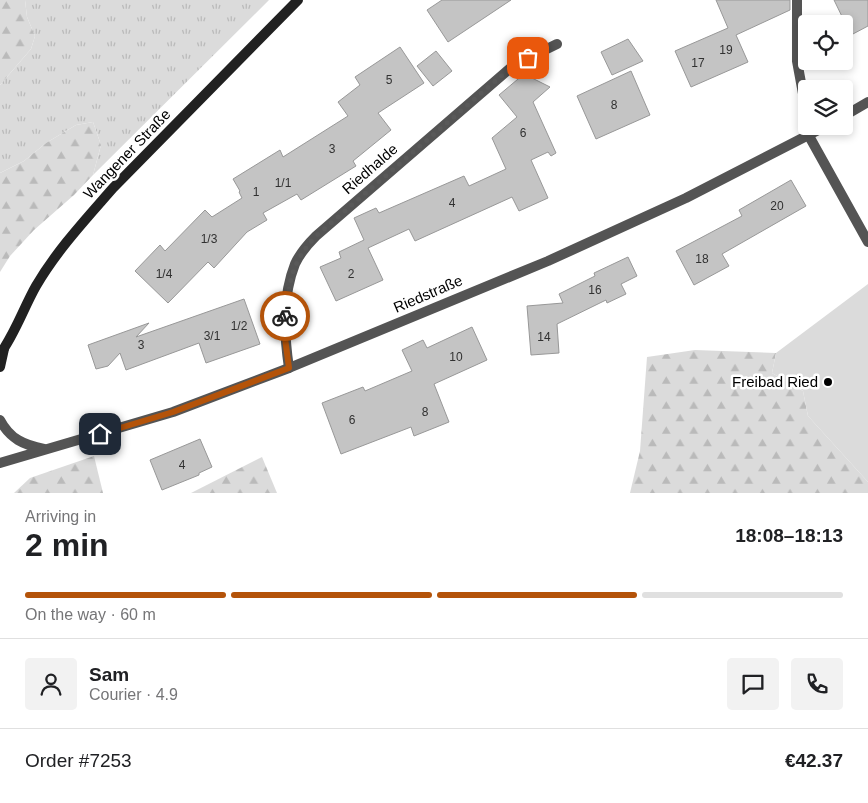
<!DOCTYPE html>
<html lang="en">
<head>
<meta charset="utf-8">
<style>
	body { margin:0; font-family:Arial,sans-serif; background:#f2f2f2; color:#202124; height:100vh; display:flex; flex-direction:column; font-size:19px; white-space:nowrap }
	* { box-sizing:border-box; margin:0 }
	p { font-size:16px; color:#757577 }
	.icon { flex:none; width:28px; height:28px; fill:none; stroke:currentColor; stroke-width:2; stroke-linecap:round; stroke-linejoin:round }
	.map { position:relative; height:493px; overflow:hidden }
	.panel { display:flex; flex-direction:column; background:#fff; flex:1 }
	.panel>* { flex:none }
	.fabs { position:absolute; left:798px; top:15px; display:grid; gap:10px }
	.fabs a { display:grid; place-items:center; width:55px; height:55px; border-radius:5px; background:#fff; box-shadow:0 2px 8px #0003; font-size:25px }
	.pin { position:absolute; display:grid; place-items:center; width:42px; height:42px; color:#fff; margin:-21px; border-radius:10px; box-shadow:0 2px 8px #0006 }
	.courier { position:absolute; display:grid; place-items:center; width:50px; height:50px; margin:-25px; border:4px solid #b45309; border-radius:50%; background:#fff; color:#222; box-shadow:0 1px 6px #0007 }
	.overview em { font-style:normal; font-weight:700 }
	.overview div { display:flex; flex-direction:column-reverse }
	.overview { display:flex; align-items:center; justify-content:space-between; height:85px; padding:0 25px }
	h1 { font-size:32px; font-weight:700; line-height:38px }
	.bar { display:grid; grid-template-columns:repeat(4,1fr); gap:8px 5px; align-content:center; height:60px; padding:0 25px }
	.bar i { height:6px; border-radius:4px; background:#e0e0e0 }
	.bar .active { background:#b45309 }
	.bar p { grid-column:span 4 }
	.line { display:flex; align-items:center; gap:12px; padding:0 25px; border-top:1px solid #e0e0e0 }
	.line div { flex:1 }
	.round { display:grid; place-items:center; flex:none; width:52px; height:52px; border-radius:5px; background:#f2f2f2 }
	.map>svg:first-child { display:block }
	.grass { fill:url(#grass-tufts) }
	.forest { fill:url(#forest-firs) }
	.green { fill:#dbdbdb }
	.building { fill:#c4c4c4; stroke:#989898 }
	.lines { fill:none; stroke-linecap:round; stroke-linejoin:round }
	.service { stroke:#545454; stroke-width:10 }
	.minor { stroke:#545454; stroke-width:10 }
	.secondary { stroke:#212121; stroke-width:10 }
	.done { stroke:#595959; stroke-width:5; stroke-dasharray:0 9 }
	.route { stroke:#b45309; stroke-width:6 }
	.poi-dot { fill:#000; stroke:#fff; stroke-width:2 }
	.labels { text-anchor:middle; stroke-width:5; stroke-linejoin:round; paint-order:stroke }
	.number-label { font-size:12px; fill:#313131 }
	.street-label { font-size:15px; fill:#000; stroke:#fff }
	.poi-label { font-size:15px; fill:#000; stroke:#fff; text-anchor:end }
</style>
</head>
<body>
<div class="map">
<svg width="868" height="493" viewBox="0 0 868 493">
	<defs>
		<pattern id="grass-tufts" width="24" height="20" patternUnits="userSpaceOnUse" patternTransform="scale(1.25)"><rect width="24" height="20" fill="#dbdbdb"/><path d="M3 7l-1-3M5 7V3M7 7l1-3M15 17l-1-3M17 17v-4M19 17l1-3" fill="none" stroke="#bababa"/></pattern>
		<pattern id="forest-firs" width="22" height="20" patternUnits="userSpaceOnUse" patternTransform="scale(1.25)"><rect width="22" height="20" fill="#dbdbdb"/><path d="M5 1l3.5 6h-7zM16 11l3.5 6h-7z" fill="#bababa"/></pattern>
	</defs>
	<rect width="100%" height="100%" fill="#fff"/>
	<path class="grass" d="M25,0H269L93,175L101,145L93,122L76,125L46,143L24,161L0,173V85L31,49L35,36L27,17Z"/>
	<g class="forest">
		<path d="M0,0H25L27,17L35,36L31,49L0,85Z"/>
		<path d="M93,122L101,145L93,175L74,195L34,230L10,256L0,272V173L24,161L46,143L76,125Z"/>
		<path d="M695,350L776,353L772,373L803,391L808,416L868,482V493H630L640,451L647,357Z"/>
		<path d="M94,456L103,493H14L30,478Z"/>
		<path d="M262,457L277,493H191Z"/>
	</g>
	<path class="green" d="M868,284V482L808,416L803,391L772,373L776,353Z"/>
	<g class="building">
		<path d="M442,0H511L448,42L427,10Z"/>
		<path d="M716,0H790V10L736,35L748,62L691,87L675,51L728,28Z"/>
		<path d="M834,0H868V26L851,35Z"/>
		<path d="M628,39L643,61L612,75L601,52Z"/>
		<path d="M400,47L424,83L378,113L391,130L353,161L356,166L301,200L297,194L263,213L267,220L247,232L214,268L208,262L168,303L135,271L160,245L165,251L205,210L212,217L242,198L239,192L240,191L233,179L280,150L283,157L348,116L338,102L360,85L355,77Z"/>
		<path d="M436,51L452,71L433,86L417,66Z"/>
		<path d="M631,71L650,115L596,139L577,96Z"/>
		<path d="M524,74L550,87L533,102L556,153L551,156L548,152L531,160L548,198L519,211L512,197L415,241L409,229L368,248L383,280L336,301L320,267L341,258L339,252L364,240L354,218L376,208L379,213L464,176L469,186L506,169L492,138L517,117L499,95Z"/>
		<path d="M791,180L806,206L722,254L729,266L694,285L676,251L742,216L739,210Z"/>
		<path d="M628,257L637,276L621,284L626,294L607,303L606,300L557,324L559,353L531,355L527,306L563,303L559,294L595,276L594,273Z"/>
		<path d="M244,299L260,344L206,363L199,343L126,370L120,353L108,366L96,369L88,345L149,323L136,337Z"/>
		<path d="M472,327L487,360L434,384L449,422L414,436L411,427L341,454L322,403L363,387L365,391L412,371L402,350L423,340L427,348Z"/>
		<path d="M200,439L212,467L199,473V475L162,490L150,460Z"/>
	</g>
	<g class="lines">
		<path class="service" d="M809,136L868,242"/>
		<g class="minor">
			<path d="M797,0V61L806,110"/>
			<path d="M844,116L868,102"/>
			<path d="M289,368C284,334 282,297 295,264C300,253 308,244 316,236L514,65L557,44"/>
			<path d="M0,420C10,439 24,445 44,449"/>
			<path d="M0,463L173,412L289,368L548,261L686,198L826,126"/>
		</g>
		<g class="secondary">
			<path d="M0,354C15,334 24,307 36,286C57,250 86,219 113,188L298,0"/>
			<path d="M0,367L4,349"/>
		</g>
	</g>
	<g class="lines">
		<path class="done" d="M285,316C290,280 291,263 316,236L514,65L528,58"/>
		<path class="route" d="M100,434L173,412L289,368L285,338V316"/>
	</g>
	<circle class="poi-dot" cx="828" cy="382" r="5"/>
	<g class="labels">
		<g class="number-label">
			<text x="726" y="54">19</text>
			<text x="698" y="67">17</text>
			<text x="389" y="84">5</text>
			<text x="614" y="109">8</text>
			<text x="523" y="137">6</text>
			<text x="332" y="153">3</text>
			<text x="283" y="187">1/1</text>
			<text x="256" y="196">1</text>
			<text x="452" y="207">4</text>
			<text x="777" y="210">20</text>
			<text x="209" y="243">1/3</text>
			<text x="702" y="263">18</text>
			<text x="164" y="278">1/4</text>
			<text x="351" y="278">2</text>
			<text x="595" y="294">16</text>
			<text x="239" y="330">1/2</text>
			<text x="212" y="340">3/1</text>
			<text x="544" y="341">14</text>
			<text x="141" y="349">3</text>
			<text x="456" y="361">10</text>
			<text x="425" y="416">8</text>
			<text x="352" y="424">6</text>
			<text x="182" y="469">4</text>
		</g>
		<g class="street-label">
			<text transform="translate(127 154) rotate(-46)" y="5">Wangener Straße</text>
			<text transform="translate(370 169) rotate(-41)" y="5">Riedhalde</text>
			<text transform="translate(428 294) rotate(-23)" y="5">Riedstraße</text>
		</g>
		<g class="poi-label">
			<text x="818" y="387">Freibad Ried</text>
		</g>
	</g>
</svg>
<div class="fabs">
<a><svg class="icon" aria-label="locate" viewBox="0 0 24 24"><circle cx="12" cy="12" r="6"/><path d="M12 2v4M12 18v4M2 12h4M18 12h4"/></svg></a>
<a><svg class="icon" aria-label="layers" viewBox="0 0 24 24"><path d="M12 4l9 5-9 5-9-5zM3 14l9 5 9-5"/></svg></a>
</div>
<div class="pin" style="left:528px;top:58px;background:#ea580c"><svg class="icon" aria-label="bag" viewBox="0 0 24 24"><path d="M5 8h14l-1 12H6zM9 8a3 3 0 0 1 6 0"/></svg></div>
<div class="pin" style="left:100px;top:434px;background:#1f2937"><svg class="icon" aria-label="home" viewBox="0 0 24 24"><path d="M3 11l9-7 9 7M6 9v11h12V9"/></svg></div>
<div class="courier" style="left:285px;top:316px"><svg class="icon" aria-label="bike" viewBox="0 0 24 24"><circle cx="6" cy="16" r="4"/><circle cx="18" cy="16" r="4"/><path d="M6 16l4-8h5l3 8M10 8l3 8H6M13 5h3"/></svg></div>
</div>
<section class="panel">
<div class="overview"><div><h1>2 min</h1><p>Arriving in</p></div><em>18:08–18:13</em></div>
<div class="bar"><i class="active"></i><i class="active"></i><i class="active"></i><i></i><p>On the way · 60 m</p></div>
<div class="line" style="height:90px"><a class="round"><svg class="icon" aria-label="person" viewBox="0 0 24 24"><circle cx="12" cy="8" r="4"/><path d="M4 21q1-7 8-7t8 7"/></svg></a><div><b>Sam</b><p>Courier · 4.9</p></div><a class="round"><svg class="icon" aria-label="chat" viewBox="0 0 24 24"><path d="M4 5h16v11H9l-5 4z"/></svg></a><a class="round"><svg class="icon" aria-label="phone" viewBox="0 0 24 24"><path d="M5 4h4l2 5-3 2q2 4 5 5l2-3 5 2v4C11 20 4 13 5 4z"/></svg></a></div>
<div class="line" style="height:65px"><div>Order #7253</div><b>€42.37</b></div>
</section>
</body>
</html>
